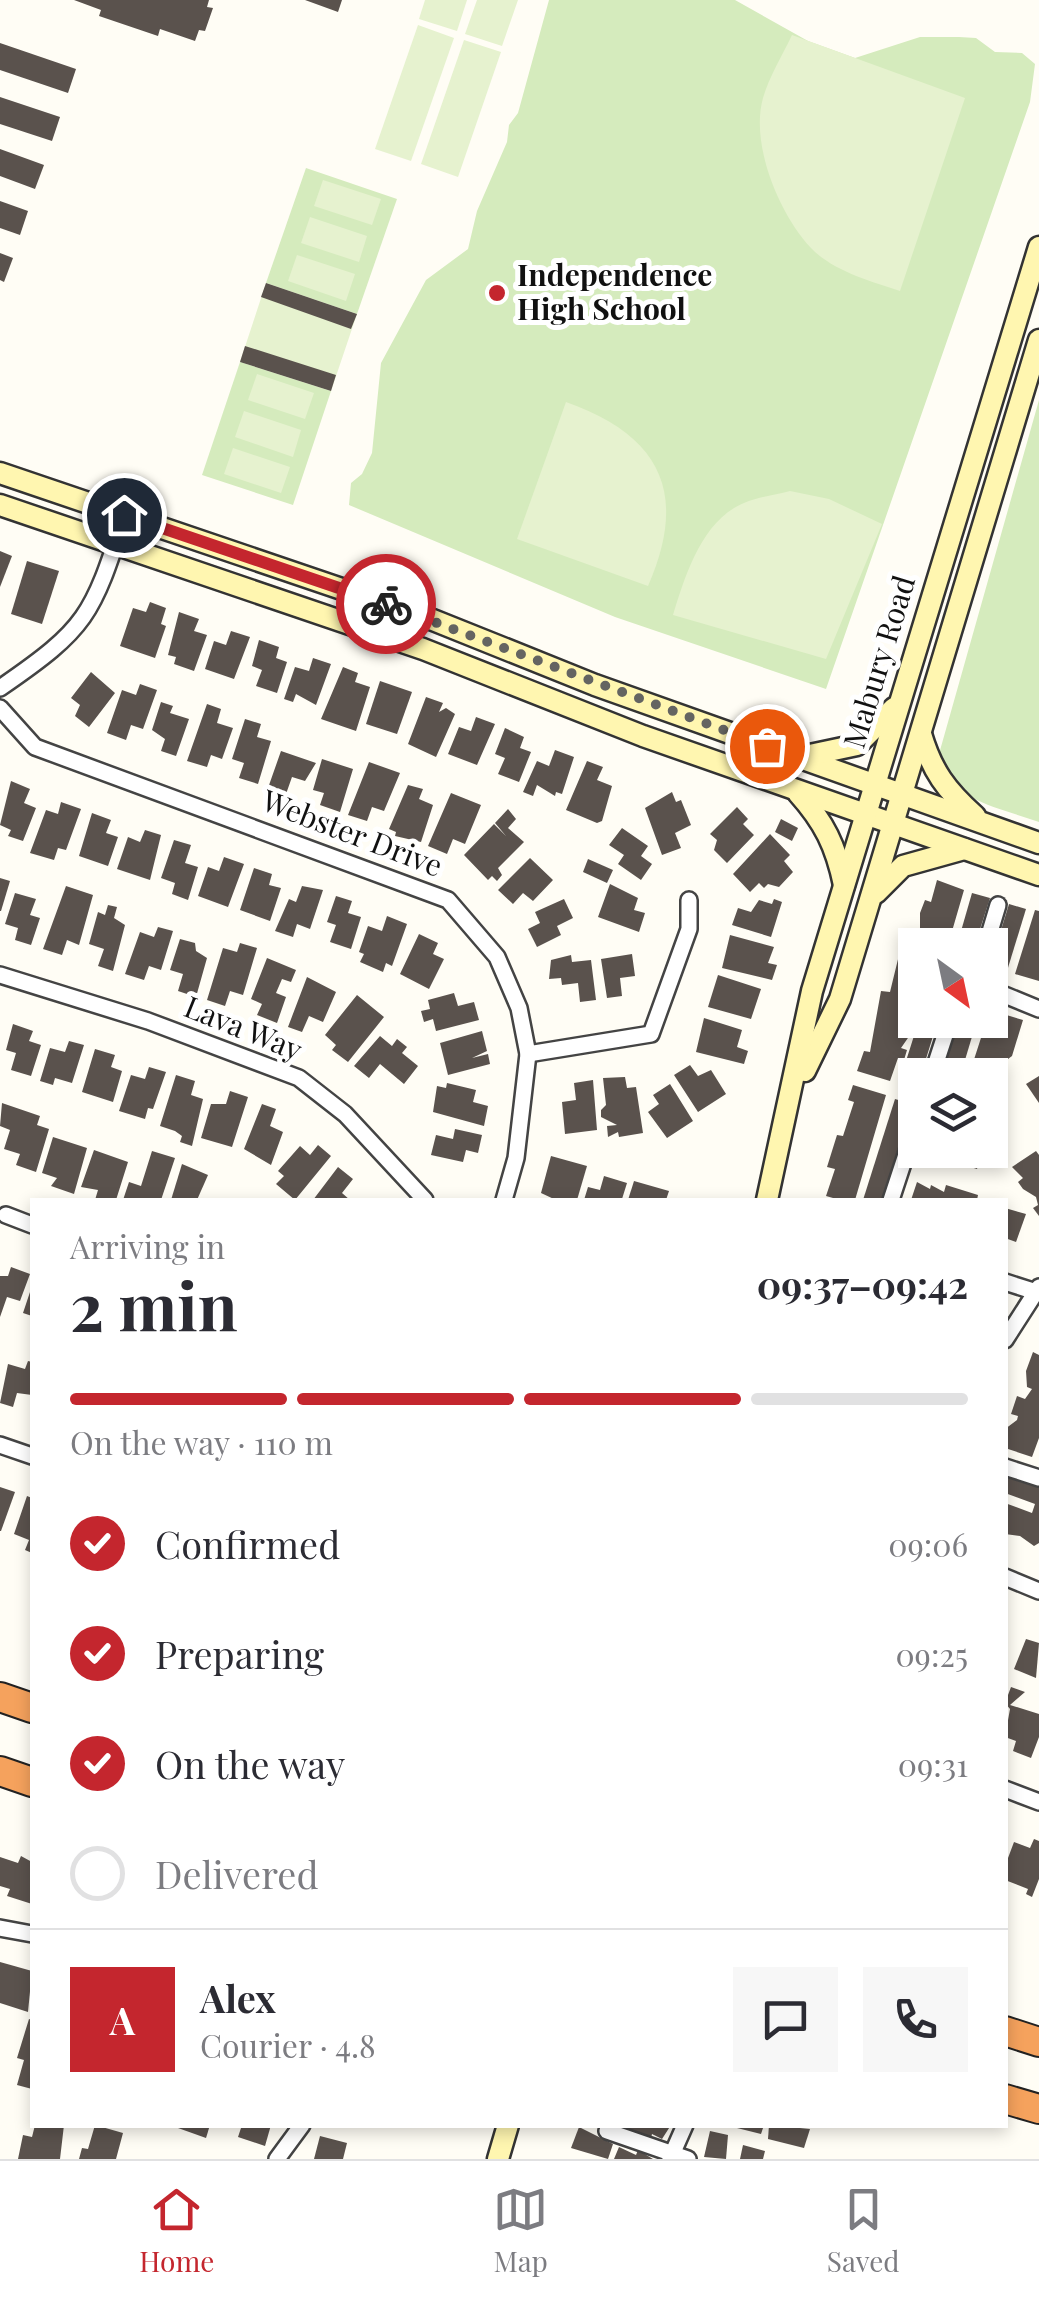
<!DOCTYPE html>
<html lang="en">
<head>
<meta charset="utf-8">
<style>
	body { margin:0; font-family:"Playfair Display",serif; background:#f7f7f7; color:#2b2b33; height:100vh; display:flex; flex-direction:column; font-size:38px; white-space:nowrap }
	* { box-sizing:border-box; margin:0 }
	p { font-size:32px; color:#7c7c81 }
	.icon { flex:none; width:55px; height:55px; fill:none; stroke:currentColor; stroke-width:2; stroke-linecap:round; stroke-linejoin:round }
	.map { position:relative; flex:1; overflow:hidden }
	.details { position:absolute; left:30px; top:1198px; width:978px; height:930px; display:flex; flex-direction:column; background:#fff; border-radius:0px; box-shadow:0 5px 15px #0003 }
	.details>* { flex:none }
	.needle { width:65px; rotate:147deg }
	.fabs { position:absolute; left:898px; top:928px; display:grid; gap:20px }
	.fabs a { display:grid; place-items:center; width:110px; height:110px; border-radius:0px; background:#fff; box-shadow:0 5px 15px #0003; font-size:50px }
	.pin { position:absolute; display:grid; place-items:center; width:85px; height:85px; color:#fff; margin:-42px; border:5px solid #fff; border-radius:50%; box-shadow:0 2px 10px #0007 }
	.courier { position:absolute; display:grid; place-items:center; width:100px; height:100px; margin:-50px; border:8px solid #c4262e; border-radius:50%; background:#fff; color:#222; box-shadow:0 2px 12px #0007 }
	.overview em { font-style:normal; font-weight:700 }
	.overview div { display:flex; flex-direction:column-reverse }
	.overview { display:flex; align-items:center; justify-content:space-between; height:170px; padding:0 40px }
	h1 { font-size:65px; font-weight:700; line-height:75px }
	.bar { display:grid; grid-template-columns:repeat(4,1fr); gap:15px 10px; align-content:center; height:120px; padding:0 40px }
	.bar i { height:12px; border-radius:8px; background:#e1e1e2 }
	.bar .on { background:#c4262e }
	.bar p { grid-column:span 4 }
	.line { display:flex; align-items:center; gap:25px; padding:0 40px; border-top:2px solid #e1e1e2 }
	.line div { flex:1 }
	.round { display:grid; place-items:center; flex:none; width:105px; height:105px; border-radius:0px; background:#f7f7f7 }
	ol { padding:0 40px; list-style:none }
	li { display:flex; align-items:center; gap:30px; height:110px }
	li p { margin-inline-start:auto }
	li .icon { padding:10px; border-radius:50%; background:#c4262e; color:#fff; stroke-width:4 }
	li:last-child { color:#7c7c81 }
	li i { width:55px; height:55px; border:5px solid #e1e1e2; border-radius:50% }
	.tabs { display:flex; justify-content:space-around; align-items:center; height:140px; border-top:2px solid #e1e1e2; background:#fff; font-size:28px; color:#7c7c81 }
	.tabs a { display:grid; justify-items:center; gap:5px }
	.tabs .on { color:#c4262e }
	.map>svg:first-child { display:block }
	.green { fill:#d5ebbd }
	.pitch { fill:#e6f2cf }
	.building { fill:#5a524d }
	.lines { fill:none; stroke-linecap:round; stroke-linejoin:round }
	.street-casing { stroke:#444; stroke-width:20 }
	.secondary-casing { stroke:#333; stroke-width:25 }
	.highway-casing { stroke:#222; stroke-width:32 }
	.street { stroke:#fff; stroke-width:15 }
	.secondary { stroke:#fff6b0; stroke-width:20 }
	.highway { stroke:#f5a25d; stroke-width:28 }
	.done { stroke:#646461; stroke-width:10; stroke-dasharray:0 18 }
	.route { stroke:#c4262e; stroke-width:12 }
	.poi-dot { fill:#c4262e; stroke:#fff; stroke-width:4 }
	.labels { text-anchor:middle; stroke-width:10; stroke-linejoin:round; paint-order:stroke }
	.poi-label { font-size:30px; font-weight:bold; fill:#111; stroke:#fff; text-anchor:start }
	.street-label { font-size:30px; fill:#111; stroke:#fff }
</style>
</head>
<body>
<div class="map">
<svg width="1039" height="2159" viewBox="0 0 1039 2159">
	<rect width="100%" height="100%" fill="#fffdf5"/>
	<g class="green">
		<path d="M549,0H735L808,41L855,58L920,37H959L976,38L995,52L1022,53L1035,64L1030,102L826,689L615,617L349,505L351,483L362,474L372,453L381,363L426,280L468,249L477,211L507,142L509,125L518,113Z"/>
		<path d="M306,168L397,199L357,314L266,283Z"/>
		<path d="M240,362L331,391L293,505L202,475Z"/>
		<path d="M1039,400V822C998,807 948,801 939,754Z"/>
	</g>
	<g class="pitch">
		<path d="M425,0H467L457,31L419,19Z"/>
		<path d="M477,0H518L502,46L465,34Z"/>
		<path d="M418,25L454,38L411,161L375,149Z"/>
		<path d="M792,35L965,98L900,291C870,281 833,271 811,248C779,214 750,144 763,98C769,77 782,56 792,35Z"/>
		<path d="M464,40L501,52L458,177L421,164Z"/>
		<path d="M323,180L381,199L372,225L314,206Z"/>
		<path d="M310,217L367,236L359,262L301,243Z"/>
		<path d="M297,255L355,274L346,301L288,281Z"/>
		<path d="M266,283L357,314L331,391L240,362Z"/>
		<path d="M257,374L314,393L305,419L248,400Z"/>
		<path d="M566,402C660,435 689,493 648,586L517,539Z"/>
		<path d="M244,411L301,430L293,457L235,437Z"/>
		<path d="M233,448L290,467L281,493L224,474Z"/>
		<path d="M790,491L829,499L882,524L826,659L673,615C685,576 702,520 744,503C758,497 775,495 790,491Z"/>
	</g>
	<g class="building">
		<path d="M74,0H209L207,7L213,8L205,31L199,30L195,41L160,29L158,36L99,16L101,10Z"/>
		<path d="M305,0H342L338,12Z"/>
		<path d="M0,43L76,69L68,93L0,70Z"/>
		<path d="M0,97L60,117L52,141L0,124Z"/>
		<path d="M0,149L44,165L35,189L0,176Z"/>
		<path d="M0,201L28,211L20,235L0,228Z"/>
		<path d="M0,253L13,258L4,282L0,280Z"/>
		<path d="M266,283L357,314L351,329L261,297Z"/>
		<path d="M245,346L336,375L331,391L240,362Z"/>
		<path d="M0,551L12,556L0,587Z"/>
		<path d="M27,561L59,571L42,624L11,614Z"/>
		<path d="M150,602L166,608L161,624L166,626L155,658L120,646L133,608L146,612Z"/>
		<path d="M179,612L199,619L194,631L207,635L194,671L174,664L176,657L168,655Z"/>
		<path d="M231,631L250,637L234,679L205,669L214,641L226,645Z"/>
		<path d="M259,640L279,647L276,658L287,662L277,693L256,686L262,670L252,666Z"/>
		<path d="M313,658L331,664L316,705L296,694L293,702L284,699L295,667L309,671Z"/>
		<path d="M343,667L358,673L355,682L370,687L356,731L321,719Z"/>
		<path d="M91,672L115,693L89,727L75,716L80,705L71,698Z"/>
		<path d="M380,681L412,692L397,734L366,724Z"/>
		<path d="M140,684L157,690L143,729L131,725L126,740L107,733L122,690L136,695Z"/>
		<path d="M426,697L443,703L439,712L446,708L455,714L436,757L408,744Z"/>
		<path d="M161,702L173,706L170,713L189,719L176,756L161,751L165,739L152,730Z"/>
		<path d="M207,704L221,709L217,723L233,728L222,759L211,755L207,767L187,761Z"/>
		<path d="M476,717L495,724L477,765L448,754L459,727L471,731Z"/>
		<path d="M245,719L261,724L257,737L271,741L258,784L239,778L244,763L232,759Z"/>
		<path d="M505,728L524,737L520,748L531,752L519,782L498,774L505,758L495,754Z"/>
		<path d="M555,750L574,757L562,794L556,792L555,796L537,785L533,796L523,792L537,761L549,766Z"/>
		<path d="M281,751L316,763L305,781L292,777L286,794L268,788Z"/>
		<path d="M322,759L353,769L340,812L320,805L324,793L313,790Z"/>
		<path d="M587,761L603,767L597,780L612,786L602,821L597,823L566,810Z"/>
		<path d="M369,762L400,773L384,811L372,807L367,821L348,815Z"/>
		<path d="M11,781L30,789L24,803L36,808L23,841L8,836L11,830L0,825Z"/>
		<path d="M408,785L423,789L419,799L433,805L421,842L395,836L396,832L389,829Z"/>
		<path d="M672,792L676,802L681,800L691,825L675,833L681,848L662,855L645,808Z"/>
		<path d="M451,793L481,805L465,844L453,839L447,854L428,846Z"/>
		<path d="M61,802L81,809L66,850L58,848L54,860L30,853L46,810L58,814Z"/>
		<path d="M737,807L748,819L743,824L754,835L727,863L714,850L717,840L710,834Z"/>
		<path d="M508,809L516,819L508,828L524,842L498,868L502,875L497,881L492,876L488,880L464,855L494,824L506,836L495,823Z"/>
		<path d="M92,813L111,820L106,833L118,837L108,866L79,856Z"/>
		<path d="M781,819L798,828L792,841L775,832Z"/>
		<path d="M622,828L648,846L641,856L652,864L641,880L618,864L624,855L609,845Z"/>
		<path d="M145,830L161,835L150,880L117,869L128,837L140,842Z"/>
		<path d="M770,834L790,855L784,861L793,872L779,887L768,884L764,888L759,883L750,892L733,874Z"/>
		<path d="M174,840L191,845L185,863L198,867L188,900L172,894L175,883L161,878Z"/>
		<path d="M224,857L244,864L228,907L198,896L208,867L219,871Z"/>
		<path d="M530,858L553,880L533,901L523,893L513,904L498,890Z"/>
		<path d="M588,859L613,870L607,883L583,872Z"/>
		<path d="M254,868L272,874L269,885L281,888L270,921L240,910Z"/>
		<path d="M0,878L10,881L1,911H0Z"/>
		<path d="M937,880L964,890L948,945H920V913L925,900L931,902Z"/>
		<path d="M610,884L638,898L634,910L645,913L639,932L598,917Z"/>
		<path d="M66,886L93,895L79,945L67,940L62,955L43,949Z"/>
		<path d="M302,886L323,890L310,929L297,924L293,937L275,931L289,899L296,902Z"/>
		<path d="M15,893L36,899L30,915L40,918L31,945L15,940L18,928L5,924Z"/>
		<path d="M972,893L990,898L975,945H957Z"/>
		<path d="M336,896L352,901L348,913L361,917L351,949L330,942L336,925L327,922Z"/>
		<path d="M564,899L573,918L557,926L561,935L537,947L528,929L540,923L535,912Z"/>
		<path d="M774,899L782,902L771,937L732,925L738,908L751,912L759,900L772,904Z"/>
		<path d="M1009,904L1026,909L1007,971L990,966Z"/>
		<path d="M108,905L117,907L114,918L125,925L113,971L98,966L104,949L89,944L98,912L105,915Z"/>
		<path d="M1035,910L1039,911V981L1015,974Z"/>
		<path d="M387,916L407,924L392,966L386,963L383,972L360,962L364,954L359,952L368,926L382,931Z"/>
		<path d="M158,927L173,931L161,970L149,966L144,980L125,974L140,932L154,937Z"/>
		<path d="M419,934L438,943L433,954L444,959L429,989L400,974Z"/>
		<path d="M730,935L774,947L768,963L777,965L772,980L722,968Z"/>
		<path d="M180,939L195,943L196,951L207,958L196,997L178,991L183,974L170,970Z"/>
		<path d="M240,943L257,948L243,995L230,991L225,1006L207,1000L223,948L237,952Z"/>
		<path d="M900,951L915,955V1003L906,1033L910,1035L901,1048L907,1050L904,1060L898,1058L890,1081L857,1071L864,1051L870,1052L881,991L890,992Z"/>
		<path d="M632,954L635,976L620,978L622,996L607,998L601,959Z"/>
		<path d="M571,955L572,962L591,960L596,1000L580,1002L578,983L562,985L561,978L549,979L551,960Z"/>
		<path d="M267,958L296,970L291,982L282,979L276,993L286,997L277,1023L257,1015L262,1004L251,999Z"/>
		<path d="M718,975L761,989L751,1019L708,1007Z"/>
		<path d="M307,977L336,992L323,1022L309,1016L302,1032L288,1027Z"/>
		<path d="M454,993L458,1006L474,1002L479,1020L436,1031L433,1019L424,1022L421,1011L430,1009L428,1000Z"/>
		<path d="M357,995L384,1017L348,1062L332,1050L336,1045L325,1035Z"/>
		<path d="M990,1010L1023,1020L1012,1056L1004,1062L994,1082L990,1075H969Z"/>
		<path d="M704,1018L742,1030L737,1047L748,1051L744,1064L696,1052Z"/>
		<path d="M919,1020H938L921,1075H915V1088L899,1083Z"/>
		<path d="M958,1020H977L962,1070L945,1064Z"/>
		<path d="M13,1024L33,1031L29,1041L41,1045L31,1076L11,1070L16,1053L6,1050Z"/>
		<path d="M482,1031L487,1051L472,1058L488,1054L490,1064L448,1075L440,1043Z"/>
		<path d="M380,1036L392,1046L397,1039L407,1047L402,1053L418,1066L404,1084L380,1064L369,1078L354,1066Z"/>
		<path d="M69,1041L84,1045L72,1083L55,1078L53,1085L40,1081L50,1048L65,1052Z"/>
		<path d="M95,1049L115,1055L111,1067L122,1071L113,1102L82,1092Z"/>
		<path d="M690,1065L698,1076L711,1070L726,1094L698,1112L674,1075Z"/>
		<path d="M149,1067L166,1072L153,1109L148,1108L145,1119L119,1111L131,1075L145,1079Z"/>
		<path d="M176,1075L195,1081L191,1095L203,1099L192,1146L180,1142L182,1136L175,1131L160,1126Z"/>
		<path d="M1039,1076V1103L1026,1084Z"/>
		<path d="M625,1077L627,1088L636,1087L643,1133L619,1137L618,1132L608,1137L607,1126L617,1125L601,1117V1110L606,1105L603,1078Z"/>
		<path d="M593,1080L597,1130L565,1134L562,1102L576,1100L574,1083Z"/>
		<path d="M447,1083L476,1090L473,1102L488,1106L484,1126L433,1112L437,1086L446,1088Z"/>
		<path d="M670,1084L693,1121L667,1138L648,1112L659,1104L653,1095Z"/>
		<path d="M853,1085L886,1095L855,1200H840L826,1196L835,1169L827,1167L837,1135L843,1136L854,1102L848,1100Z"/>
		<path d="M230,1091L248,1097L232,1147L201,1138L211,1104H226Z"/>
		<path d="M895,1099L912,1104L882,1200H863Z"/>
		<path d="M2,1103L40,1116L37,1125L49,1129L36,1172L16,1165L20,1154L4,1149L10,1130L0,1126Z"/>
		<path d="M262,1104L276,1109L270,1126L283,1132L271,1165L244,1149Z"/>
		<path d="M455,1129L482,1135L478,1153L466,1150L463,1162L431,1155L436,1135L453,1139Z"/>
		<path d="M53,1137L87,1148L74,1194L51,1186L57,1178L42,1173Z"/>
		<path d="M318,1145L331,1156L295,1200L276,1184L284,1176L278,1171L300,1146L310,1155Z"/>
		<path d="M94,1150L128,1162L116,1200H95L98,1190L81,1187Z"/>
		<path d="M948,1150H983L977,1169L945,1159Z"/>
		<path d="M152,1151L175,1158L161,1200H123L129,1182L141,1186Z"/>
		<path d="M1036,1151L1039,1155V1216L1033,1208L1038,1205L1036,1197L1023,1189L1018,1182L1023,1178L1012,1167Z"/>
		<path d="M551,1156L587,1166L577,1200H556L541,1193Z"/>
		<path d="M182,1164L208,1175L197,1200H171Z"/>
		<path d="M338,1167L353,1179L342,1193L350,1200H313Z"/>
		<path d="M604,1176L627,1183L622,1199L584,1200L588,1187L600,1190Z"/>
		<path d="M634,1181L669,1191L666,1200H628Z"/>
		<path d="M917,1182L930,1189L931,1185L944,1192L946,1185L978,1195L977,1200H911Z"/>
		<path d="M1005,1208L1026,1214L1016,1242L1005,1238Z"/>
		<path d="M11,1267L30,1274L20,1301L7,1297L0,1317V1276H8Z"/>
		<path d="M32,1286V1316L23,1313Z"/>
		<path d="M1033,1352L1039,1355V1438L1032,1457L1005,1448V1429L1017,1420L1018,1416L1011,1414L1017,1396L1025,1399L1032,1389L1027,1387L1026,1371Z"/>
		<path d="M28,1361L32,1362V1395L17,1393L13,1407L0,1403L8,1364L25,1369Z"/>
		<path d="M1005,1474L1039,1487V1543L1034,1546L1020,1536L1005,1534V1503L1032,1513L1035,1504L1005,1493Z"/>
		<path d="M0,1487L15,1492L1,1531H0Z"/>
		<path d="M27,1496L32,1498V1553L25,1550L29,1540L14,1534Z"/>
		<path d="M1026,1639L1039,1643L1036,1678L1014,1669Z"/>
		<path d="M1011,1687L1025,1692L1010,1705L1039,1714V1737L1031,1758L1013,1751L1016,1741L1005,1737L1010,1709L1005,1703Z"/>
		<path d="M1034,1839L1039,1841V1879L1032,1897L1026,1894L1028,1889L1005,1880V1866L1014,1842L1030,1848Z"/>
		<path d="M21,1856L32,1862V1904L7,1896L10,1889L0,1886V1857L18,1863Z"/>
		<path d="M0,1962L32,1971L28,2012L0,2003Z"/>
		<path d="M29,2019L32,2020V2089L17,2085L24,2060L17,2058Z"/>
		<path d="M35,2125H64L60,2159H18L23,2135L32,2137Z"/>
		<path d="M95,2125L123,2133L116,2159H79L82,2148L88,2149Z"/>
		<path d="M179,2125H210L206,2138L178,2128Z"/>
		<path d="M242,2125H271L265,2146L238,2137Z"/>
		<path d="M630,2125H671L662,2139L652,2134L651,2138L628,2129Z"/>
		<path d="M725,2125H764L761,2134Z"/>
		<path d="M769,2125L810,2129L804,2148L768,2139Z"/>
		<path d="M579,2127L613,2144L608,2159L571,2148Z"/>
		<path d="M710,2131L728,2135L726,2159L704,2157Z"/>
		<path d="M320,2136L347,2143L343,2159H314Z"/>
		<path d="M743,2145L765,2151L763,2159H740Z"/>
		<path d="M619,2147L636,2155L638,2150L653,2159H614Z"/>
	</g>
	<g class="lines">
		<defs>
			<g id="street">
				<path d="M0,688C89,627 92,615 125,515"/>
				<path d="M0,708L35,747L448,900L497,957L519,1008L528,1054L516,1158L504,1200"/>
				<path d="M986,945L998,905"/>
				<path d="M0,975L148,1021L299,1078L345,1114L425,1200"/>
				<path d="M990,989L1039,1009"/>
				<path d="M528,1054L651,1034L689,929V900"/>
				<path d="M932,1075L950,1020"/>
				<path d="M891,1200L915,1127"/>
				<path d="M6,1215L32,1225"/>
				<path d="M1005,1282L1033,1291"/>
				<path d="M1005,1340L1039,1287"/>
				<path d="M0,1445L32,1456"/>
				<path d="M1005,1467L1039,1478"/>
				<path d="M1005,1577L1039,1591"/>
				<path d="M1005,1789L1039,1802"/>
				<path d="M0,1928L32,1934"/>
				<path d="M607,2131L688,2159"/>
				<path d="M277,2159L302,2125"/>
				<path d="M670,2159L685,2125"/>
			</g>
			<g id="secondary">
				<path d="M0,473L433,620L595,685L1039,843"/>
				<path d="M0,505L423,649L643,736L1039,875"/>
				<path d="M921,734C932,771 946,790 975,816"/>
				<path d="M805,756L857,745L894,708"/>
				<path d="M798,793C824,822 836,846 844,885"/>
				<path d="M876,893L903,866L964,849"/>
				<path d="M805,1071L840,999L1039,340"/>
				<path d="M767,1200L812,991L1039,247"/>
				<path d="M498,2159L508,2125"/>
			</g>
			<g id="highway">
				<path d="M0,1697L32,1708"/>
				<path d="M0,1771L32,1782"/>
				<path d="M1005,2031L1039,2042"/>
				<path d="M1005,2099L1039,2109"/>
			</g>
		</defs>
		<use href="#street" class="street-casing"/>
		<use href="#secondary" class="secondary-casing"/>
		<use href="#highway" class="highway-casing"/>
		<use href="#street" class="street"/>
		<use href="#secondary" class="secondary"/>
		<use href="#highway" class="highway"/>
	</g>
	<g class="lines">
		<path class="done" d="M386,604L767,746"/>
		<path class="route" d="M124,515L386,604"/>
	</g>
	<circle class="poi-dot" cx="497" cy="293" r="10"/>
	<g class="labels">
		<g class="poi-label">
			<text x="517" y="286">Independence<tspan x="517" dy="34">High School</tspan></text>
		</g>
		<g class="street-label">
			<text transform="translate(880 662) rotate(-73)" y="10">Mabury Road</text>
			<text transform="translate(352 834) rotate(21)" y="10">Webster Drive</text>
			<text transform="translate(243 1029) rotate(22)" y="10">Lava Way</text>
		</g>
	</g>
</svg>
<div class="fabs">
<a><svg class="needle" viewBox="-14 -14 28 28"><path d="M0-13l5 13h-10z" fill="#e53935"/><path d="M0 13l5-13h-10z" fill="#7c7c81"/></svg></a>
<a><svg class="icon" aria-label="layers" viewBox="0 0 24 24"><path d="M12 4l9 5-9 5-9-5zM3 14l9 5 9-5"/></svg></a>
</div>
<div class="pin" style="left:767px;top:746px;background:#ea580c"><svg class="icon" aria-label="bag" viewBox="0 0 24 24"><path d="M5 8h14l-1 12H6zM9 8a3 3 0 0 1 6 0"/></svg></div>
<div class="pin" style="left:124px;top:515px;background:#1f2937"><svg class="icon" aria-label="home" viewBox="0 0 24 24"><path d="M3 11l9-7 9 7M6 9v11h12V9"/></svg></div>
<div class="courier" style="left:386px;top:604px"><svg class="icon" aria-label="bike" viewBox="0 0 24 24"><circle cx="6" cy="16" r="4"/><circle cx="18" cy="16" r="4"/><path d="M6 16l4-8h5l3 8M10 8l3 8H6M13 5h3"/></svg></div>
<section class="details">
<div class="overview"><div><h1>2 min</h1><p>Arriving in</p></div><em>09:37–09:42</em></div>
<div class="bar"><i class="on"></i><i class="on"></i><i class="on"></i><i></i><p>On the way · 110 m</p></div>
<ol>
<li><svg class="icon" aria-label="check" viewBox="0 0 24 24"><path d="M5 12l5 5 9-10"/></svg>Confirmed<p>09:06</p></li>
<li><svg class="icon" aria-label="check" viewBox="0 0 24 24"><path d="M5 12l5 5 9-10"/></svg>Preparing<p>09:25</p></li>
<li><svg class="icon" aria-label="check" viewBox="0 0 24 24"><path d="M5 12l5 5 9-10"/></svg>On the way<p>09:31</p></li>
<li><i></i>Delivered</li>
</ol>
<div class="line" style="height:180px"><b class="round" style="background:#c4262e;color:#fff">A</b><div><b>Alex</b><p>Courier · 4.8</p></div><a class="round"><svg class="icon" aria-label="chat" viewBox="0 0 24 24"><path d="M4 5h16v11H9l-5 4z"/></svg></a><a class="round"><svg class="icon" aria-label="phone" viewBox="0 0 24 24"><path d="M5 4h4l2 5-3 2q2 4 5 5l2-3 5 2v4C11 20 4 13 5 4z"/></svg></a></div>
</section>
</div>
<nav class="tabs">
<a class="on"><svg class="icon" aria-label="home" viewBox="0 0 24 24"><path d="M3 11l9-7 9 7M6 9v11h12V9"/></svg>Home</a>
<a><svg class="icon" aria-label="map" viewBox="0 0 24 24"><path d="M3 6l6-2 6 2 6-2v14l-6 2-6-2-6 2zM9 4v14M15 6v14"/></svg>Map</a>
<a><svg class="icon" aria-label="saved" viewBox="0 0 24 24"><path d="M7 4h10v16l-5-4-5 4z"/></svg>Saved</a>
</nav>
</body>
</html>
